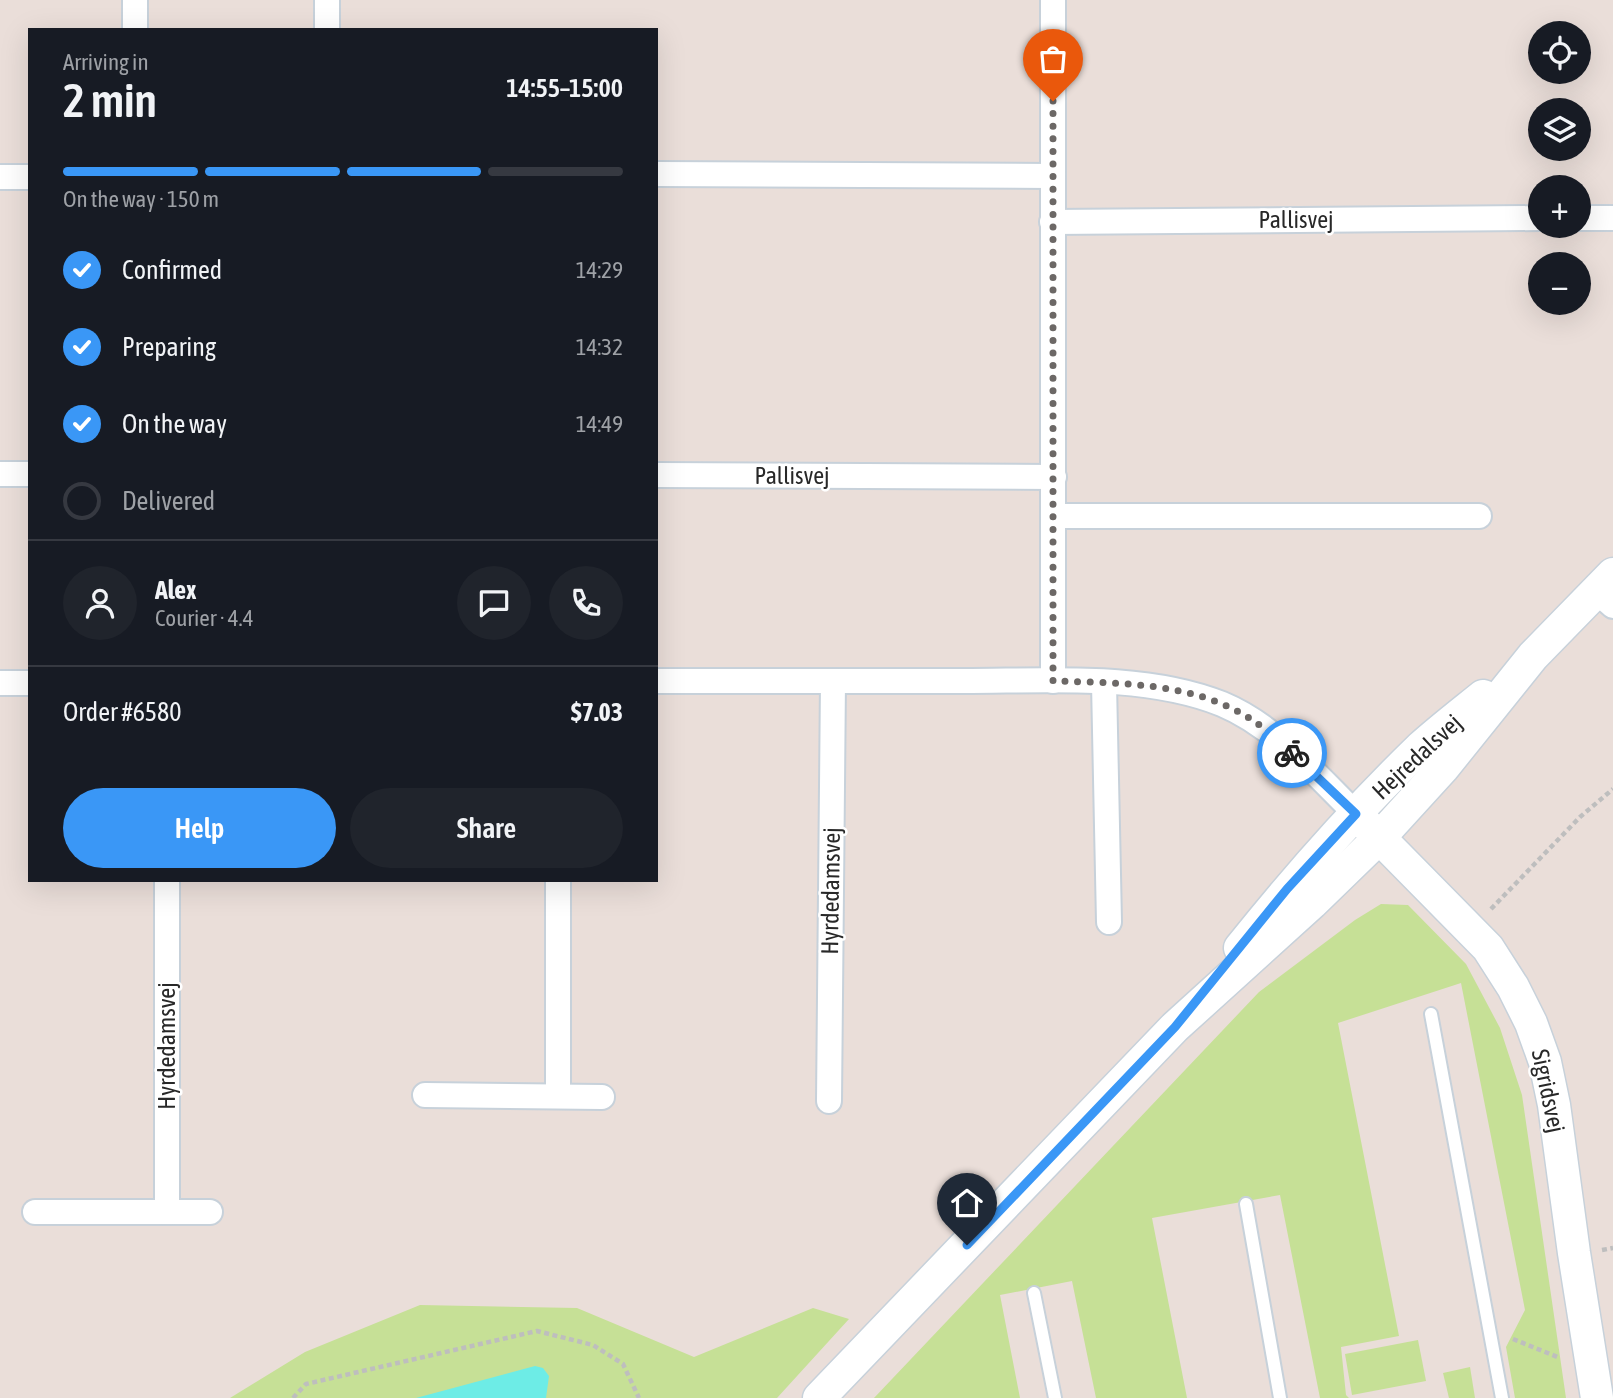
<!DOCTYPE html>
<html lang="en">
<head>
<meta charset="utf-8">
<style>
	body { margin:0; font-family:"Asap Condensed",sans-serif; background:#20242c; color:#f1f3f6; height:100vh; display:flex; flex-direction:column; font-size:26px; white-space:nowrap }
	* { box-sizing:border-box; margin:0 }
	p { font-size:23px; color:#9ea1a6 }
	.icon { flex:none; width:38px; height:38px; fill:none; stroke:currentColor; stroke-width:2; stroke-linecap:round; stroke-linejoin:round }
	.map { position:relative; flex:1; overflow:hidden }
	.drawer { position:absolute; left:28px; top:28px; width:630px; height:854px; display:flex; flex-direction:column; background:#171b24; border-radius:0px; box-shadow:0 7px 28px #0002 }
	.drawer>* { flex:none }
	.controls { position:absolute; left:1528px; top:21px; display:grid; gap:14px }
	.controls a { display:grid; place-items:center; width:63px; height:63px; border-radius:50%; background:#171b24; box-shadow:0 7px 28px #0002; font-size:35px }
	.pin { position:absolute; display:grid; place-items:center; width:60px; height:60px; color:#fff; margin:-72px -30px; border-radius:50% 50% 50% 0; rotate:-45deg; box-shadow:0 0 7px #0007 }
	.pin .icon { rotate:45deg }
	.courier { position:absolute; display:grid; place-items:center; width:70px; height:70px; margin:-35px; border:5px solid #3a97f6; border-radius:50%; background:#fff; color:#222; box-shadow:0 2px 9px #0007 }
	.summary em { font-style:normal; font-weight:600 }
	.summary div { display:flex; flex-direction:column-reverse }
	.summary { display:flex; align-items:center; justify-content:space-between; height:119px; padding:0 35px }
	h1 { font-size:46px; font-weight:600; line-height:52px }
	.bar { display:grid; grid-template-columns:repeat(4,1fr); gap:10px 7px; align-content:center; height:84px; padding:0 35px }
	.bar i { height:9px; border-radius:5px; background:#363941 }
	.bar .on { background:#3a97f6 }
	.bar p { grid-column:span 4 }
	.line { display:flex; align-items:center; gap:18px; padding:0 35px; border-top:2px solid #363941 }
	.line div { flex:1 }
	.round { display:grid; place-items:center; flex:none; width:74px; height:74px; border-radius:37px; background:#20242c }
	ol { padding:0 35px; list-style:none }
	li { display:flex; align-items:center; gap:21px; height:77px }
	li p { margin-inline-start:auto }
	li .icon { padding:7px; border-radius:50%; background:#3a97f6; color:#fff; stroke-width:4 }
	li:last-child { color:#9ea1a6 }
	li i { width:38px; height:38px; border:4px solid #363941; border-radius:50% }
	.button { display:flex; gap:14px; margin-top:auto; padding:14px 35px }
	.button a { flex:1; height:80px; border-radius:42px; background:#3a97f6; color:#fff; font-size:28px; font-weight:600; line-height:80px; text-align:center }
	.button a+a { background:#20242c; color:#f1f3f6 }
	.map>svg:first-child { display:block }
	.green { fill:#c6e096 }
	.water { fill:#6dece6 }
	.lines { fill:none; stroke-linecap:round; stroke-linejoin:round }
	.service-casing { stroke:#c7d1da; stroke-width:16 }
	.minor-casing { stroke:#c7d1da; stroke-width:28 }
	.tertiary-casing { stroke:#c7d1da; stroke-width:35 }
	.path { stroke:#bebebe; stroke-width:4.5; stroke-dasharray:5 3.5; stroke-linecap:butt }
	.service { stroke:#fff; stroke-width:12 }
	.minor { stroke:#fff; stroke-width:24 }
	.tertiary { stroke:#fff; stroke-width:32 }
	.done { stroke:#6c6866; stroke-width:7; stroke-dasharray:0 12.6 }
	.route { stroke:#3a97f6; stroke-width:9 }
	.labels { text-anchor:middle; stroke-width:5; stroke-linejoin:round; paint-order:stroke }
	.street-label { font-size:24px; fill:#282828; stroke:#fff }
</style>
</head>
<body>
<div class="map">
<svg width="1613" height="1398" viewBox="0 0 1613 1398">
	<rect width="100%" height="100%" fill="#eaded9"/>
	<g class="green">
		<path d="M1381,904L1408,905L1466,964L1500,1028L1522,1095L1566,1398H1515L1506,1347L1525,1310L1461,983L1338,1023L1399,1336L1341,1347L1346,1395L1349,1398H1320L1280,1195L1152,1218L1187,1398H1096L1072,1281L1000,1295L1020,1398H874L1259,992L1355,920Z"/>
		<path d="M420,1305L577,1308L694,1357L813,1308L849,1319L777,1398H230L305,1352Z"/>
		<path d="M1418,1340L1426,1381L1352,1395L1345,1354Z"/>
		<path d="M1470,1367L1475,1398H1449L1443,1373Z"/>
	</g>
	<path class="water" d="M535,1366L543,1368L549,1376L546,1398H416Z"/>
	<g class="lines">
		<defs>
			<g id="service">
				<path d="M1431,1014L1502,1398"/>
				<path d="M1246,1204L1280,1398"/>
				<path d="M1034,1293L1055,1398"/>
			</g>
			<g id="minor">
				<path d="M135,0V30"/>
				<path d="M1053,0V681"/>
				<path d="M327,30V0"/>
				<path d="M656,174L1052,176"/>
				<path d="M0,177H30"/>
				<path d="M1578,218H1613"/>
				<path d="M1052,222L1540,218"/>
				<path d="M0,474H30"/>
				<path d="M656,475L1054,477"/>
				<path d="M1054,516H1479"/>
				<path d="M1596,591L1613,606"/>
				<path d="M656,681C759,681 861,681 964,681C1046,681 1145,673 1222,704C1275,726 1316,775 1356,814"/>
				<path d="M0,683H30"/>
				<path d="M1104,683L1109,922"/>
				<path d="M558,880V1096"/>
				<path d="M425,1095L602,1097"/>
				<path d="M829,1101L833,681"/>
				<path d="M35,1212H210"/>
				<path d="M167,1212V880"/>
			</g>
			<g id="tertiary">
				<path d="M1356,814L1488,948L1513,987L1531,1023L1545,1062L1554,1105L1574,1253L1597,1398"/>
				<path d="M1240,948C1296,878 1356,810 1420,748C1440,730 1462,713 1483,696"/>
				<path d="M819,1398L1175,1027L1312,903L1380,837L1443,768L1533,656L1613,574"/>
			</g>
		</defs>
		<use href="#service" class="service-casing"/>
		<use href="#minor" class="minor-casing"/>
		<use href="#tertiary" class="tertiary-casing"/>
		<g class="path">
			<path d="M1491,909L1580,817L1613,789"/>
			<path d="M1602,1250L1613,1248"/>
			<path d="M1513,1339L1560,1358"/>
			<path d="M293,1398L306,1384L537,1331L593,1345L623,1364L639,1398"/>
		</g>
		<use href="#service" class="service"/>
		<use href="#minor" class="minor"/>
		<use href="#tertiary" class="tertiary"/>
	</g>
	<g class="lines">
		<path class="done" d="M1053,101V681C1117,683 1190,682 1246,716C1263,726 1277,740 1292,753"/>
		<path class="route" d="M967,1245L1175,1027L1287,889L1356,814L1292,753"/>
	</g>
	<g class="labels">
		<g class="street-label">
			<text x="1296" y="228">Pallisvej</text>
			<text x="792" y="484">Pallisvej</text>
			<text transform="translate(1417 757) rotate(-43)" y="8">Hejredalsvej</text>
			<text transform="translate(831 891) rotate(-89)" y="8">Hyrdedamsvej</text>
			<text transform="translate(167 1046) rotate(-90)" y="8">Hyrdedamsvej</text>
			<text transform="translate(1548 1091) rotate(78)" y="8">Sigridsvej</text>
		</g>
	</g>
</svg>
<div class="controls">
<a><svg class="icon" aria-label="locate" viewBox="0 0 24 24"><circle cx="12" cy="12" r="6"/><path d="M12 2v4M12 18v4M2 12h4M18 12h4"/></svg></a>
<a><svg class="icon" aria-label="layers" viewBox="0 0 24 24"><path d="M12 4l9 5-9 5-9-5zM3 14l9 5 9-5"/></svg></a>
<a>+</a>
<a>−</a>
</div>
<div class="pin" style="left:1053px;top:101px;background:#ea580c"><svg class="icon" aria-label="bag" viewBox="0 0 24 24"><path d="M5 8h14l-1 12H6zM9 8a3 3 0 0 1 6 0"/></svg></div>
<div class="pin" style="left:967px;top:1245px;background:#1f2937"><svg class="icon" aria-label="home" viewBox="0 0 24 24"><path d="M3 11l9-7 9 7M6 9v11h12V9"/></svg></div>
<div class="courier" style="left:1292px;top:753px"><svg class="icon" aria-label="bike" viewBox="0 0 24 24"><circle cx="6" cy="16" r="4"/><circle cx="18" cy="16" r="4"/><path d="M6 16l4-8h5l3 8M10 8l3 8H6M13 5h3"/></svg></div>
<section class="drawer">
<div class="summary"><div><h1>2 min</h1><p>Arriving in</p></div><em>14:55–15:00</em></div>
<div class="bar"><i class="on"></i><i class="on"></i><i class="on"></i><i></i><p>On the way · 150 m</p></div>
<ol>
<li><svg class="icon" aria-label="check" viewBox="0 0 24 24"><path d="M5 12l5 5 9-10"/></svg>Confirmed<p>14:29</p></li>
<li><svg class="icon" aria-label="check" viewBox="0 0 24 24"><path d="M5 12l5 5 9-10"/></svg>Preparing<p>14:32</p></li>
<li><svg class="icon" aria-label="check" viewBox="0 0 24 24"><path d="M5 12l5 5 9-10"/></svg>On the way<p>14:49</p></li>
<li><i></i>Delivered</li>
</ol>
<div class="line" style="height:126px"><a class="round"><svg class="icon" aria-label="person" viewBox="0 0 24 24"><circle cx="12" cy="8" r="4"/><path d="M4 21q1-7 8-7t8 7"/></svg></a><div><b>Alex</b><p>Courier · 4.4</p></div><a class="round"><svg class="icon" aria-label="chat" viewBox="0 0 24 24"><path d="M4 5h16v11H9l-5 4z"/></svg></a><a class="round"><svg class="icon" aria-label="phone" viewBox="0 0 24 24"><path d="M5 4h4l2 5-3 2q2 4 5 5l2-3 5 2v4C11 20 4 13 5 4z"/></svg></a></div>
<div class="line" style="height:91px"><div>Order #6580</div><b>$7.03</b></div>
<div class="button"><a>Help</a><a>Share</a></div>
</section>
</div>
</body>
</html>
